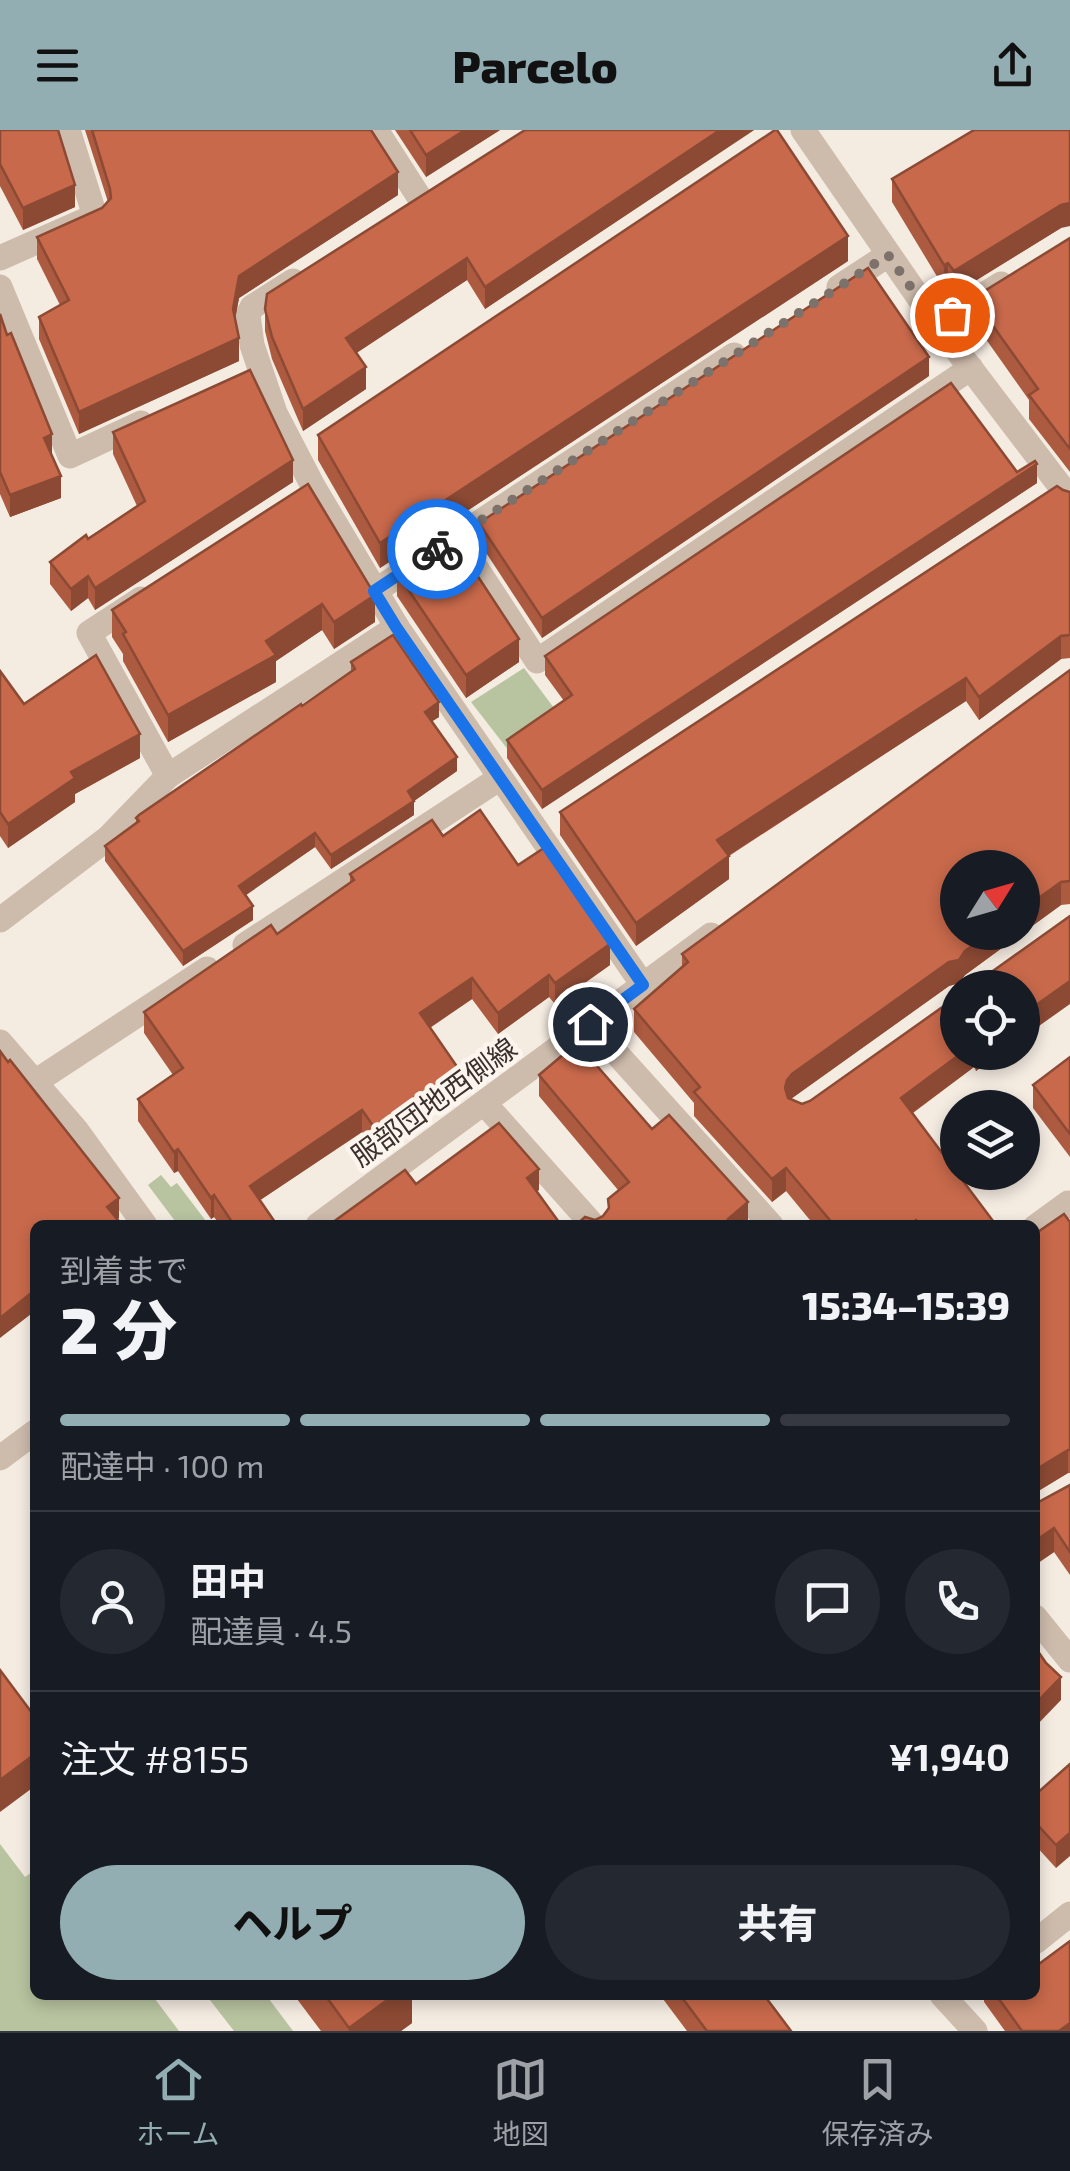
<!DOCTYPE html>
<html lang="ja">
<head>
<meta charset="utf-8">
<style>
	body { margin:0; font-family:"Exo 2","Noto Sans JP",sans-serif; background:#242831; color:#f1f3f6; height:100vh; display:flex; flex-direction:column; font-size:38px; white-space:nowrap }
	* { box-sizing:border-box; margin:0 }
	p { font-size:32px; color:#9ea1a6 }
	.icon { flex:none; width:55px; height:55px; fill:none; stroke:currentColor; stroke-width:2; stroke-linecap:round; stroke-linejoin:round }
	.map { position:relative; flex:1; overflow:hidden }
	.side { position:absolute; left:30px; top:1090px; width:1010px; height:780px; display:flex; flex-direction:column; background:#171b24; border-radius:15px; box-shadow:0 5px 15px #0003 }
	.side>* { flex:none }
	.needle { width:65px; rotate:53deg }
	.controls { position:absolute; left:940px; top:720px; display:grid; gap:20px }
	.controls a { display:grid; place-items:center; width:100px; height:100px; border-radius:50%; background:#171b24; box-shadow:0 5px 15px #0003; font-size:50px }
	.pin { position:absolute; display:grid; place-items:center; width:85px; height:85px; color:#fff; margin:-42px; border:5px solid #fff; border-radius:50%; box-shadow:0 2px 10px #0007 }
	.courier { position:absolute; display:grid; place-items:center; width:100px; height:100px; margin:-50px; border:8px solid #1a73e8; border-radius:50%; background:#fff; color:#222; box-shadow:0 2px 12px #0007 }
	.overview em { font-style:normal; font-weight:800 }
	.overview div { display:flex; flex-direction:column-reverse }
	.overview { display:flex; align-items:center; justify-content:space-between; height:170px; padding:0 30px }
	h1 { font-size:65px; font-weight:800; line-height:75px }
	.bar { display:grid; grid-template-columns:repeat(4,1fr); gap:15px 10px; align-content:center; height:120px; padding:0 30px }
	.bar i { height:12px; border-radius:8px; background:#363941 }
	.bar .selected { background:#92aeb2 }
	.bar p { grid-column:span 4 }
	.line { display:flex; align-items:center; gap:25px; padding:0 30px; border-top:2px solid #363941 }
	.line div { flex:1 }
	.round { display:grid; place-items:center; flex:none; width:105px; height:105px; border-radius:52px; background:#242831 }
	.action { display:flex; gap:20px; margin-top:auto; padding:20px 30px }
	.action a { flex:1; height:115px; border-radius:60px; background:#92aeb2; color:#111; font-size:40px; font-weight:800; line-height:115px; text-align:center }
	.action a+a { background:#242831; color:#f1f3f6 }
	header { display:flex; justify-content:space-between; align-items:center; height:130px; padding:0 30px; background:#92aeb2; color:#111; font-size:45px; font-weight:800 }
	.tab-bar { display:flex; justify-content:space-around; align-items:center; height:140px; border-top:2px solid #363941; background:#171b24; font-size:28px; color:#9ea1a6 }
	.tab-bar a { display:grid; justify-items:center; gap:5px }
	.tab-bar .selected { color:#92aeb2 }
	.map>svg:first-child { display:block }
	.green { fill:#b8c4a0 }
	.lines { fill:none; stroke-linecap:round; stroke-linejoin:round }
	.minor { stroke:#cdbbac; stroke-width:25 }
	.wall { fill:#ac5a40 }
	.shaded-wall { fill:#8c4a34 }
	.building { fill:#c8694b; stroke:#8c4a34; stroke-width:2.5 }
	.done { stroke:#7c716b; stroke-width:10; stroke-dasharray:0 18 }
	.route { stroke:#1a73e8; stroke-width:12 }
	.labels { text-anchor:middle; stroke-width:9; stroke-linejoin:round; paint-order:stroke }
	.street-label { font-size:28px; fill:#3b302b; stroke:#fbf5ee }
</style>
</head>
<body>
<header><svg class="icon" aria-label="menu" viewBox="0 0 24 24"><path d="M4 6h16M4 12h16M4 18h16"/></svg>Parcelo<svg class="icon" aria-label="share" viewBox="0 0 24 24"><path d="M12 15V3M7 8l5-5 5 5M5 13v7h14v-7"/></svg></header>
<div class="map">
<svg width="1070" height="1901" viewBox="0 0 1070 1901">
	<rect width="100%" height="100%" fill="#f4ebe1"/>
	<g class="green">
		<path d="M524,538L560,586L509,621L471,572Z"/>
		<path d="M161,1045L171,1057L177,1053L209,1095H178L148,1055Z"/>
		<path d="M0,1714L25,1747L35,1740V1865H152L179,1901H0Z"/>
		<path d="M206,1865H266L293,1901H234Z"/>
	</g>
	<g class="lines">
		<g class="minor">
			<path d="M376,0L421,70"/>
			<path d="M803,0L937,194L1070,369"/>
			<path d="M0,128L95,86L68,0"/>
			<path d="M293,151L252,177L248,185L252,215L275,283L314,358L397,497L643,855"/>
			<path d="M0,157L70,326L141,293"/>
			<path d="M839,157L888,125"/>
			<path d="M937,194L1001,154"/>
			<path d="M456,407L537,531L971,238"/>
			<path d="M375,461L734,225"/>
			<path d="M141,469L89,503L168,646"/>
			<path d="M0,790L108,708L168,646L397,497"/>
			<path d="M245,815L500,648"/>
			<path d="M590,894L771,1095"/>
			<path d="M0,912L77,1001L145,1095"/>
			<path d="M35,952L207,839"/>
			<path d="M484,973L593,1095"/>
			<path d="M318,1095L711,805"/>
			<path d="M1035,1097L1068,1073L1070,1076"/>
			<path d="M0,1328L35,1302"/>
			<path d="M1035,1487L1070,1530"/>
			<path d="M1035,1812L1070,1784"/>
			<path d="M942,1865L975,1901"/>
		</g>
	</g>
	<g class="wall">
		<path d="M0,0L75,77L23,100L0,56Z"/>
		<path d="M85,0H371L398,65L239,168L235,189L239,231L79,304L39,209V187L60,175L37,129V107L102,78L108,72Z"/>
		<path d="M395,0H500L426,47Z"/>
		<path d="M525,0H754L485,179L467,150L356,223L366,259L303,301L272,229L265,201V179Z"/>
		<path d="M892,49L1061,98L954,164L948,156L944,158L892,72Z"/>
		<path d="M1070,108V342L1029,289V270L973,191V168Z"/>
		<path d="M848,131L380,438L318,330V305Z"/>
		<path d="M0,184L52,326L61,368L10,387L0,364Z"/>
		<path d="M929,246L542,508L479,412V393Z"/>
		<path d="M113,302L293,352L95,480L88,468L71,481L50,454V432L137,376L113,324Z"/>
		<path d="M1017,342L1037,353L542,679L507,628V610L564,571L545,545V526Z"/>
		<path d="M308,354L375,492L334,519L322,500L276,531V552L168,612L123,531V524L112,507V480Z"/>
		<path d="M1063,360L1070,362V528L1061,529L979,590L966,571L729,726V749L636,816L560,705V682Z"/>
		<path d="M397,443L519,532L466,568L397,466Z"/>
		<path d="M351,532L439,587L432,591L457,641L414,671V685L331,739L315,717L245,765L253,790L183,836L105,731V716L136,693V688L351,542Z"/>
		<path d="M1070,540V774L1061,775L965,845L959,853L949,856L791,969L802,974L958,922H1002L976,941L974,937L913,983L996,1095H814L786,1061L772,1072L694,986V973L634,902V879L682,838V824Z"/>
		<path d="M0,541L24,574L140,628L75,664V672L8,718L0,706Z"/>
		<path d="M443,706L518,735L610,835L555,874L549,867L498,904L472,869L430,898L460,962L376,1021L362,1002L260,1070L277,1095H220L214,1087L211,1089L178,1041L174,1043L138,991V969L173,945L144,903V882L277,804L350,753V744Z"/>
		<path d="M1070,927V1027L1033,978V955Z"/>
		<path d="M539,945L652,999L748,1094L746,1095H576L603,1086L618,1060L539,966Z"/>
		<path d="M1070,1092V1343H1068L1035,1363V1104Z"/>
		<path d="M1070,1355V1445L1054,1422L1035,1435V1374Z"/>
		<path d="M1070,1634L1056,1738L1035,1715V1665Z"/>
		<path d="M294,1865H412V1893L401,1901H321Z"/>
		<path d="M660,1865H764L791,1901H687Z"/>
		<path d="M984,1865H1035L1070,1901H1005L984,1872Z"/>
	</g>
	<g class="shaded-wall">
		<path d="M465,0H500L426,47V25Z"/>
		<path d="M720,0H754L485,179V157Z"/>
		<path d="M398,42V65L239,168L233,201V179L239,146Z"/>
		<path d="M75,55V77L23,100V78Z"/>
		<path d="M1070,73V96L1061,98L954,164V141L1061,75Z"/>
		<path d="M848,106V131L380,438V413Z"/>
		<path d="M467,128V150L346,230V208Z"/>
		<path d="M948,133V156L944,158V135Z"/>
		<path d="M239,208V231L79,304V282Z"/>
		<path d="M929,227V246L542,508V488Z"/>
		<path d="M366,237V259L303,301V279Z"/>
		<path d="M52,304V326L44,308Z"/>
		<path d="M293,330V352L95,480V458Z"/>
		<path d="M1037,334V353L542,679V660Z"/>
		<path d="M61,346V368L10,387V365Z"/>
		<path d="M88,446V468L71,481V459Z"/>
		<path d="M375,465V492L334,519V492Z"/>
		<path d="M322,474V500L276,531V552L168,612V585L266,511Z"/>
		<path d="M1061,506V529L979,590V567Z"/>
		<path d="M519,509V532L466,568V545Z"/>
		<path d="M966,548V571L717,733V710Z"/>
		<path d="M439,572V587L425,596V582Z"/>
		<path d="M140,604V628L75,664V672L8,718V694L71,642Z"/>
		<path d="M457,627V641L414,671V685L331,739V725L408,661Z"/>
		<path d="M315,703V717L239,770V756Z"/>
		<path d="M729,726V749L636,816V793Z"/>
		<path d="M1061,752V775L965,845L959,853L949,856L792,968L787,973L785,958L787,950L792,944L991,802H1022V780Z"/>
		<path d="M253,776V790L183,836V821Z"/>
		<path d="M610,814V835L555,874V853Z"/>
		<path d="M549,845V867L498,904V883Z"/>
		<path d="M472,848V869L420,904V883Z"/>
		<path d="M1070,851V874L1022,908V885Z"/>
		<path d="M963,922H974V937L901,991V968Z"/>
		<path d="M976,922H1002L976,941Z"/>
		<path d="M460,941V962L376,1021V1000Z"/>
		<path d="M362,980V1002L250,1077V1056Z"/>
		<path d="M178,1019V1041L174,1043V1022Z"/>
		<path d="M786,1038V1061L772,1072V1049Z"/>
		<path d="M539,1039V1060L527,1069V1048Z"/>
		<path d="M214,1065V1087L211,1089V1068Z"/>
		<path d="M119,1068V1088L111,1095L107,1077Z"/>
		<path d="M748,1072V1094L746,1095H728V1089Z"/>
		<path d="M35,1160V1181L0,1208V1188Z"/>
		<path d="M1068,1320V1343L1035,1363V1340Z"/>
		<path d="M1054,1398V1422L1035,1435V1411Z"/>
		<path d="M1061,1547V1570L1035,1597V1574Z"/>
		<path d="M35,1624V1656L0,1682V1650Z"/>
		<path d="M1070,1703V1726L1056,1738V1715Z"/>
		<path d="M394,1865H412V1893L401,1901H349V1898Z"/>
		<path d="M1070,1893V1901H1059Z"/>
	</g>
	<g class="building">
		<path d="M0,0H58L75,55L23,78L0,34Z"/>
		<path d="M92,0H371L398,42L239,146L233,179L239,208L79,282L39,187L69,170L37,107L102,78L111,68L110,59Z"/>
		<path d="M410,0H465L426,25Z"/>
		<path d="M525,0H720L485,157L467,128L346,208L366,237L303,279L272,207L265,179L267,164Z"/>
		<path d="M775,0H777L848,106L380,413L318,305Z"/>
		<path d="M974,0H1070V73L1061,75L954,141L948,133L944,135L892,49Z"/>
		<path d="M1070,108V319L1029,265L1038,259L973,168Z"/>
		<path d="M868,138L929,227L542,488L479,393Z"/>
		<path d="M0,184L7,205L11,203L52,304L44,308L61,346L10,365L0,342Z"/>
		<path d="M250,240L293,330L95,458L88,446L71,459L50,432L86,405L88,409L145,371L113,302Z"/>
		<path d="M951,253L1017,342L1035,331L1037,334L542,660L507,610L572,565L545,526Z"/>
		<path d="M308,354L375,465L334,492L322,474L266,511L276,525L168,585L123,504L126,502L112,480Z"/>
		<path d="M1057,356L1063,360L1070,362V505L1061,506L979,567L966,548L717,710L729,726L636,793L560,682Z"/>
		<path d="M452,407L519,509L466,545L397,443Z"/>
		<path d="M393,505L439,572L425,582L457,627L408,661L414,671L331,725L315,703L239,756L253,776L183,821L105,716L139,691L136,688L139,685L301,574L302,576L355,539L351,532Z"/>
		<path d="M96,525L140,604L71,642L75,648L8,694L0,682V541L24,574Z"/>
		<path d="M1070,540V751L1061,752L1022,780V738H958V802H991L965,821L959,830L949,832L792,944L787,950L785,958L788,968L802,974L810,971L958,866V922H963L901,968L996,1095H919L916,1090L909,1095H834L786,1038L772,1049L694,962L700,957L634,879L688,832L682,824Z"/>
		<path d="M480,680L518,735L544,718L610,814L555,853L549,845L498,883L472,848L420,883L460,941L376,1000L362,980L250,1056L277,1095H234L214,1065L211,1068L178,1019L174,1022L138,969L183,938L144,882L271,795L277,804L354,750L350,744L432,690L443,706Z"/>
		<path d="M1070,786V851L1022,885V858H968L973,851L983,848Z"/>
		<path d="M577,913L652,999L669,985L748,1072L728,1089L734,1095H576L585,1087L595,1090L603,1086L609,1078L608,1069L629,1052L539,945Z"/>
		<path d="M0,921L8,932L10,930L119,1068L107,1077L122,1095H35V1160L0,1188Z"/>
		<path d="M1070,927V1004L1033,955Z"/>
		<path d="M499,993L539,1039L527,1048L561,1095H329L405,1040L416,1054Z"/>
		<path d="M1064,1084L1070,1092V1320H1068L1035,1340V1104Z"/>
		<path d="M1070,1355V1422L1054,1398L1035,1411V1374Z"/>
		<path d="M1035,1517L1046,1533L1061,1547L1035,1574Z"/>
		<path d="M0,1540L35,1587V1624L0,1650Z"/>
		<path d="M1070,1634V1703L1056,1715L1035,1692V1665Z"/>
		<path d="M1070,1811V1893L1059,1901H1022L996,1865H1035V1837Z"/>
		<path d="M325,1865H394L349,1898Z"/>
		<path d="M680,1865H764L791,1901H707Z"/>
	</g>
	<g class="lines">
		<path class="done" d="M437,419L888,125L937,194L952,185"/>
		<path class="route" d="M437,419L374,461L396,497L643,855L590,894"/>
	</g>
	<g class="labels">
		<g class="street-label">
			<text transform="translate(434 972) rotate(-36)" y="10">服部団地西側線</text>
		</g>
	</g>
</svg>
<div class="controls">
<a><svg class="needle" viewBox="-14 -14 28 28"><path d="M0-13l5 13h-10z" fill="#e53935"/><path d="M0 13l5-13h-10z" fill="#9ea1a6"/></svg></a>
<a><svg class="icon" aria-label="locate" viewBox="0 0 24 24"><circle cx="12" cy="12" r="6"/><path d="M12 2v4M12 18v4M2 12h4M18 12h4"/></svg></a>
<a><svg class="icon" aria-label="layers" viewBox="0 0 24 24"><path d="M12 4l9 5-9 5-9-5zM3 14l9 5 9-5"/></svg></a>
</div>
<div class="pin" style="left:952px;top:185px;background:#ea580c"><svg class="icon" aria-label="bag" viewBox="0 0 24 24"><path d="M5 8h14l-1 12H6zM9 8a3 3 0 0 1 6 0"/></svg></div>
<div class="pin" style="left:590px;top:894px;background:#1f2937"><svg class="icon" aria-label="home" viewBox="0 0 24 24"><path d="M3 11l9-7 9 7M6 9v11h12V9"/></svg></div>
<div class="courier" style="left:437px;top:419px"><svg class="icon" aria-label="bike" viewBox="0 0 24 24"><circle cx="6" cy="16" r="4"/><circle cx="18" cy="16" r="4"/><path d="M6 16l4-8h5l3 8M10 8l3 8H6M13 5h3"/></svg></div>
<section class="side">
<div class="overview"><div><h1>2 分</h1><p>到着まで</p></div><em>15:34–15:39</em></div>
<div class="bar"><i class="selected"></i><i class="selected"></i><i class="selected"></i><i></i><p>配達中 · 100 m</p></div>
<div class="line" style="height:180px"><a class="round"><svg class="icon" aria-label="person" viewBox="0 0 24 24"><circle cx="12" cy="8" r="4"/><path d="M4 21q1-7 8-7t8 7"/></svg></a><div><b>田中</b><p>配達員 · 4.5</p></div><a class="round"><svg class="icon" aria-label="chat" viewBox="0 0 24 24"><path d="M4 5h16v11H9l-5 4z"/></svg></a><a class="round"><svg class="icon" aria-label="phone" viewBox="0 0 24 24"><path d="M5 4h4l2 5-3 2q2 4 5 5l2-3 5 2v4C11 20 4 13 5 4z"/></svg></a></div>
<div class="line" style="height:130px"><div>注文 #8155</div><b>¥1,940</b></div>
<div class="action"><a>ヘルプ</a><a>共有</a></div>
</section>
</div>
<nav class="tab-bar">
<a class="selected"><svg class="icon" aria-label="home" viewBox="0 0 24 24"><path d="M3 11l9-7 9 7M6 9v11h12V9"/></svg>ホーム</a>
<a><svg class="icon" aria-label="map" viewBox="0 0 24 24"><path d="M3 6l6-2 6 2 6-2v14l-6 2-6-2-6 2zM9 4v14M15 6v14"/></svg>地図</a>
<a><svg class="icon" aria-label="saved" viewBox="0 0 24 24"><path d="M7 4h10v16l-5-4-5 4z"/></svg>保存済み</a>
</nav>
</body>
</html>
